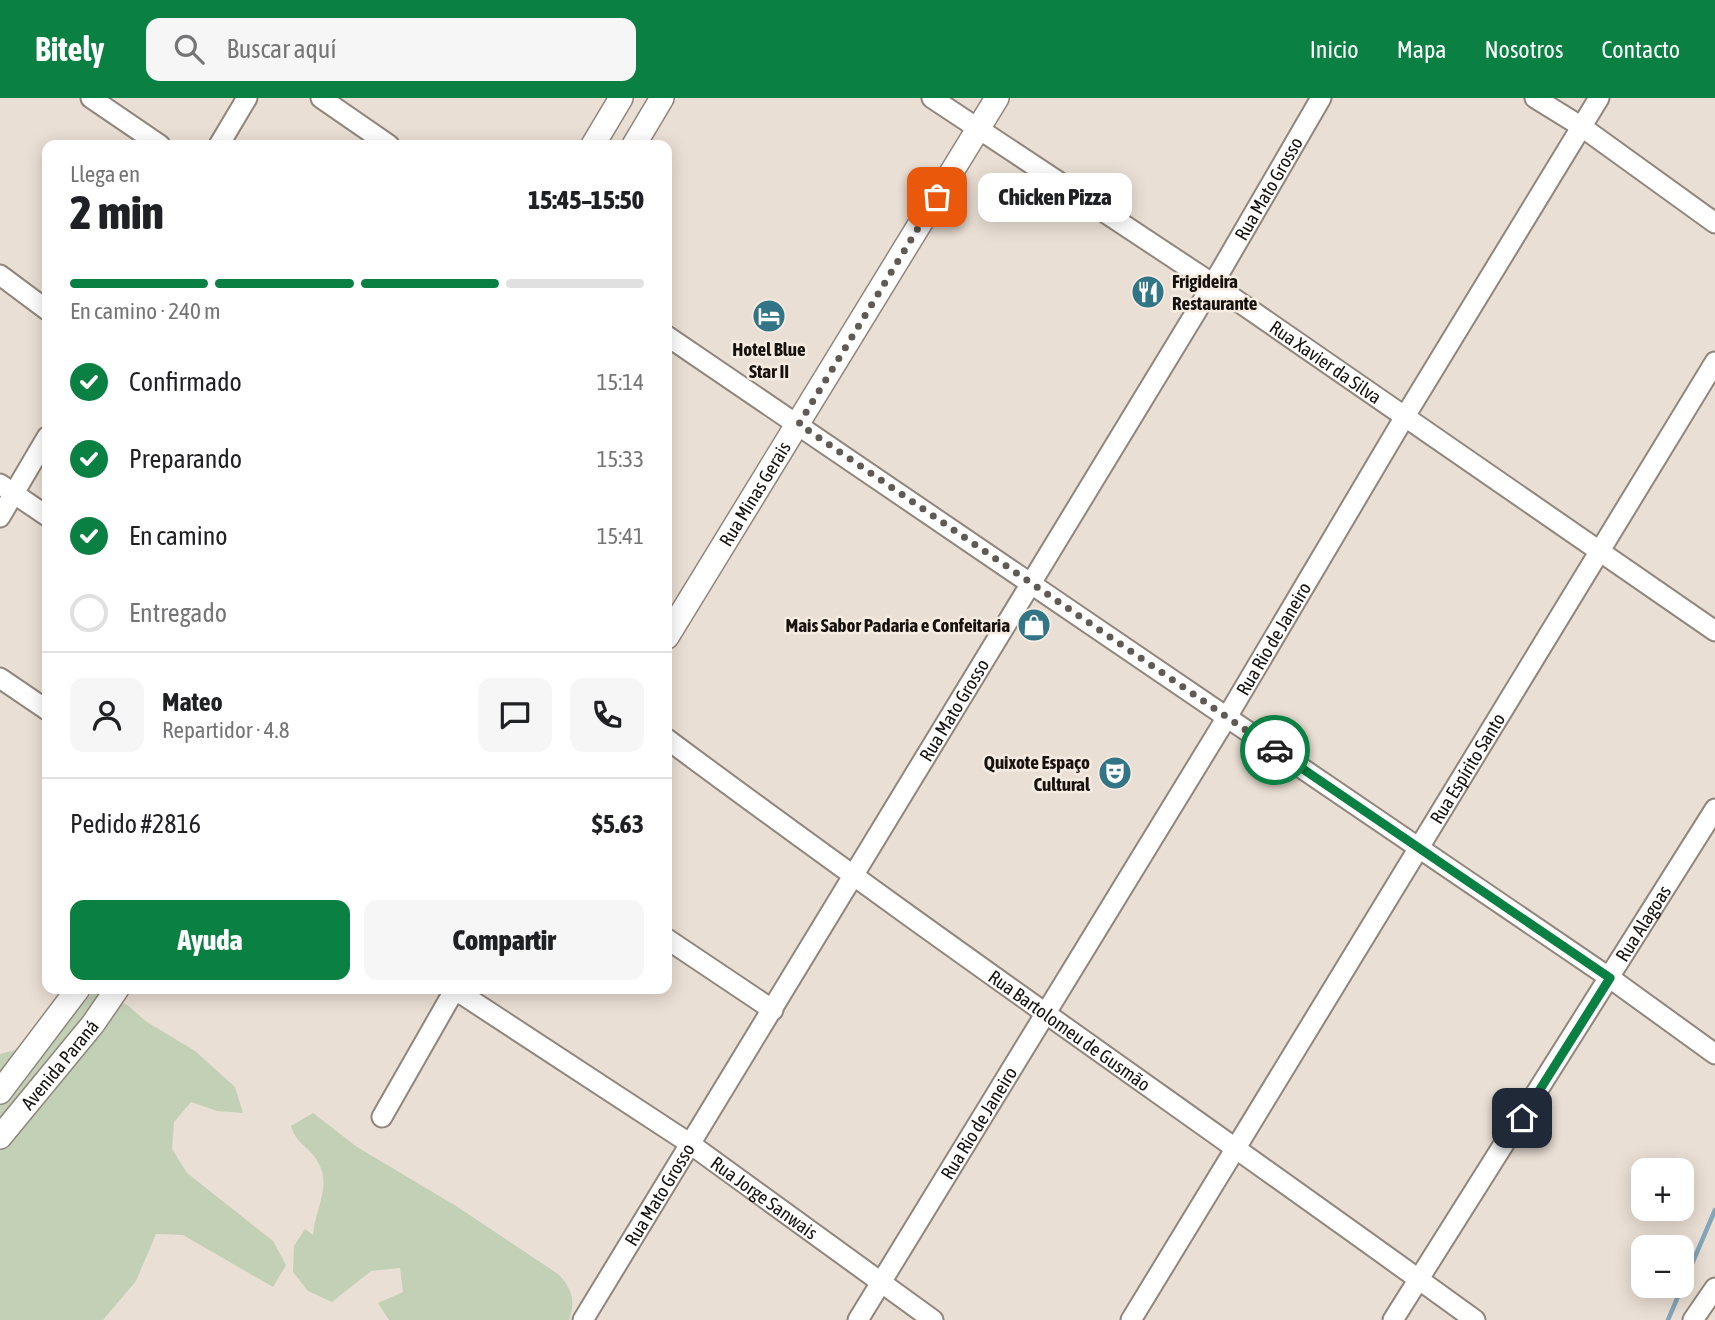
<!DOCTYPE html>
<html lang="es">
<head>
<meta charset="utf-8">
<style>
	body { margin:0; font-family:"Asap Condensed",sans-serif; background:#f6f6f6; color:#202124; height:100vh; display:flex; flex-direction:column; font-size:26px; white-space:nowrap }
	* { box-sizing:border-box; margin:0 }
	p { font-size:23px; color:#757577 }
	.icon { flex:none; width:38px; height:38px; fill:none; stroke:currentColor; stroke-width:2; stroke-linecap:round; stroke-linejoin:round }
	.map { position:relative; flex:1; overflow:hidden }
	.sheet { position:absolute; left:42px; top:42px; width:630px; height:854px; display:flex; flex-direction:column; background:#fff; border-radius:14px; box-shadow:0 4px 18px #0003 }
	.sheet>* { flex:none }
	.controls { position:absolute; left:1631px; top:1060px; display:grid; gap:14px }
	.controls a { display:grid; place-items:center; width:63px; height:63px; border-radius:14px; background:#fff; box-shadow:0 4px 18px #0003; font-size:35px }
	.pin { position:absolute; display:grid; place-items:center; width:60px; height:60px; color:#fff; margin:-30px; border-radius:14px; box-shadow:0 4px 10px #0006 }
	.courier { position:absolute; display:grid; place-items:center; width:70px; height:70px; margin:-35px; border:5px solid #0b8043; border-radius:50%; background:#fff; color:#222; box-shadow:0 2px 9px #0007 }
	.bubble { position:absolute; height:49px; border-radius:14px; background:#fff; box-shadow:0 4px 18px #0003; font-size:23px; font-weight:800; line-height:49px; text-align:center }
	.head em { font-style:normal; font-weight:800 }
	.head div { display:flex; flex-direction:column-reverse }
	.head { display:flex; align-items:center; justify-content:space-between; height:119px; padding:0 28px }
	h1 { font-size:46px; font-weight:800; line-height:52px }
	.bar { display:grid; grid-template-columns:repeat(4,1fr); gap:10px 7px; align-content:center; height:84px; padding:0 28px }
	.bar i { height:9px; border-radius:5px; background:#e0e0e0 }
	.bar .active { background:#0b8043 }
	.bar p { grid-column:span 4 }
	.line { display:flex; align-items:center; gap:18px; padding:0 28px; border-top:2px solid #e0e0e0 }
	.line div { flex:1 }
	.round { display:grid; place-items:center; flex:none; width:74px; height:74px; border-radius:14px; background:#f6f6f6 }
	ol { padding:0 28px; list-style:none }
	li { display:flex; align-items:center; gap:21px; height:77px }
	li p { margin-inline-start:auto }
	li .icon { padding:7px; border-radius:50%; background:#0b8043; color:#fff; stroke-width:4 }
	li:last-child { color:#757577 }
	li i { width:38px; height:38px; border:4px solid #e0e0e0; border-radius:50% }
	.action { display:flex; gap:14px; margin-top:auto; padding:14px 28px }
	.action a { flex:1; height:80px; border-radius:14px; background:#0b8043; color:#fff; font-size:28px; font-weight:800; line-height:80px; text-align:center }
	.action a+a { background:#f6f6f6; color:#202124 }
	header { display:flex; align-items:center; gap:42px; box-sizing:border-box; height:98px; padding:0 35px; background:#0b8043; color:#fff }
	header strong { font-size:33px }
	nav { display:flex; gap:38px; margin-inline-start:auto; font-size:24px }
	.search { width:490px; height:63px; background:#f6f6f6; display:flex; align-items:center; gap:18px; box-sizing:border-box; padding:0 24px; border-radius:14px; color:#757577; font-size:26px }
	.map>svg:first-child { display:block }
	.green { fill:#c2d0b5 }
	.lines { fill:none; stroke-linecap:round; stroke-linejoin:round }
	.stream { stroke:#84a6ba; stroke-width:4.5 }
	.minor-casing { stroke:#90867c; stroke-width:23 }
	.major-casing { stroke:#90867c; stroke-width:26 }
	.minor { stroke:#fff; stroke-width:19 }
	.major { stroke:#fff; stroke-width:23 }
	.done { stroke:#605a54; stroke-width:7; stroke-dasharray:0 12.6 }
	.route { stroke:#0b8043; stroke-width:9 }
	.labels { text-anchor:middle; stroke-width:5; stroke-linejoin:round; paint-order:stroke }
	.street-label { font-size:19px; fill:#16120f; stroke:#f7ece1 }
	.poi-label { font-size:19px; font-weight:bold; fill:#16120f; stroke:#f7ece1; text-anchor:end }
</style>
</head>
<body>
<header>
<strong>Bitely</strong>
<div class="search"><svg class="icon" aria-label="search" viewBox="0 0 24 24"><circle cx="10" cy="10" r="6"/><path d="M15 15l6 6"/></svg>Buscar aquí</div>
<nav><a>Inicio</a><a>Mapa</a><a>Nosotros</a><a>Contacto</a></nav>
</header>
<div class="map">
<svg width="1715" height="1222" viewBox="0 0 1715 1222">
	<rect width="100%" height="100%" fill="#eadfd4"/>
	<g class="green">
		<path d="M95,891L127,907L147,924L195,953L235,989L243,1015L217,1013L191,1004L174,1024L172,1051L187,1075L273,1143L286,1167L273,1189L183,1137L156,1136L136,1183L103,1222H0V956L53,942Z"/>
		<path d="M313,1015L357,1049L456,1108L558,1176C572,1190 576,1203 569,1222H389L378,1205L403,1194L400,1170L371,1173L332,1204L308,1193L293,1174L294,1148L305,1131L313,1137C315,1108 335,1086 314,1058C305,1047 295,1043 291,1028Z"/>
	</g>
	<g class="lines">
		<path class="stream" d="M1668,1222L1715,1112"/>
		<defs>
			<g id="minor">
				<path d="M91,0L160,47"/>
				<path d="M321,0L389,47"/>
				<path id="s1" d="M932,0L1213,186L1715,533"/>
				<path d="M1535,0L1582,29L1715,125"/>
				<path d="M219,47L247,0"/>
				<path d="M0,177L47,212"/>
				<path d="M667,238L1610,880L1715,956"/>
				<path d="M0,386L47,418"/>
				<path d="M0,419L47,339"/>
				<path d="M0,580L47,612"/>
				<path id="s2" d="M667,641C933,839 1206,1027 1475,1222"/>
				<path d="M667,841L773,912"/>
				<path id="s3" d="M454,891L689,1045L933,1222"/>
				<path d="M382,1019L455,891"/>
				<path id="s4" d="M583,1222L1213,186L1321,0"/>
				<path id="s5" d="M858,1222L1227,619L1404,320L1599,0"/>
				<path id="s6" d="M1131,1222L1715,264"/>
				<path id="s7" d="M1393,1222L1715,711"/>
				<path d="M1693,1222L1715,1190"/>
			</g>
			<g id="major">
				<path d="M593,47L621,0"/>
				<path d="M634,47L662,0"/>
				<path id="s8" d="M667,539L997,0"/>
				<path d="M0,994L78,891"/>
				<path id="s9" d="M0,1039L93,926L117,891"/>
			</g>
		</defs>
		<use href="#minor" class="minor-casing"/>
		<use href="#major" class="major-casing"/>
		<use href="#minor" class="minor"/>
		<use href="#major" class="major"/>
	</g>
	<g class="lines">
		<path class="done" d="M937,99L799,326L1275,652"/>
		<path class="route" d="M1275,652L1610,880L1522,1020"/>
	</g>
	<defs>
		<symbol id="restaurant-disc" viewBox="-11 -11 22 22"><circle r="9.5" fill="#327586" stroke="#f7ece1"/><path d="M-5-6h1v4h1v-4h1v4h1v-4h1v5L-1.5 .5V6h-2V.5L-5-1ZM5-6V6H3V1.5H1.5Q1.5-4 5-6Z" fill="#fff"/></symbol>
		<symbol id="hotel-disc" viewBox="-11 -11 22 22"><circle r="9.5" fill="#327586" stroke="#f7ece1"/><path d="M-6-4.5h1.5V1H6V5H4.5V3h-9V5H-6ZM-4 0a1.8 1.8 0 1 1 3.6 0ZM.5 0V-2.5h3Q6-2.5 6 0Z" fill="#fff"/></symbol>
		<symbol id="shop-disc" viewBox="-11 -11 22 22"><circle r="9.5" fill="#327586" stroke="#f7ece1"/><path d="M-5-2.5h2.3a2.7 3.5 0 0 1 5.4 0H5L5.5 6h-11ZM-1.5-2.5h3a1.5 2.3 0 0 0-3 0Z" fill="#fff"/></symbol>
		<symbol id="theatre-disc" viewBox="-11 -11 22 22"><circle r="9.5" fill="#327586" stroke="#f7ece1"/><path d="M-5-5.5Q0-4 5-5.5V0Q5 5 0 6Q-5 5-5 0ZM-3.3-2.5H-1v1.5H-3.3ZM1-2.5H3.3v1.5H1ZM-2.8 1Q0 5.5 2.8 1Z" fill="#fff"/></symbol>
	</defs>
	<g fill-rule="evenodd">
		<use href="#restaurant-disc" x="1129" y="175" width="38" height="38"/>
		<use href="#hotel-disc" x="750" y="199" width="38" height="38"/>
		<use href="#shop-disc" x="1015" y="508" width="38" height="38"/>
		<use href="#theatre-disc" x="1096" y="656" width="38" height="38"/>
	</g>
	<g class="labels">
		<g class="street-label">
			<text dy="7" stroke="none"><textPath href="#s4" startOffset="1323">Rua Mato Grosso</textPath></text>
			<text dy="7" stroke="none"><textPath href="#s1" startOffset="474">Rua Xavier da Silva</textPath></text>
			<text dy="7" stroke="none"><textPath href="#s8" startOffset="168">Rua Minas Gerais</textPath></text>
			<text dy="7" stroke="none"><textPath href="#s5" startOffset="798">Rua Rio de Janeiro</textPath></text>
			<text dy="7" stroke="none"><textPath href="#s4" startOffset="714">Rua Mato Grosso</textPath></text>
			<text dy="7" stroke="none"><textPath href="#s6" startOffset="646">Rua Espírito Santo</textPath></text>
			<text dy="7" stroke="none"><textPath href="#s7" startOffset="469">Rua Alagoas</textPath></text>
			<text dy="7" stroke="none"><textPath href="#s2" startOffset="497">Rua Bartolomeu de Gusmão</textPath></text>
			<text dy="7" stroke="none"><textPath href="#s9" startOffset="94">Avenida Paraná</textPath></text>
			<text dy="7" stroke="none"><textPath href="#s5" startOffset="231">Rua Rio de Janeiro</textPath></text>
			<text dy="7" stroke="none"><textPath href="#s4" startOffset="147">Rua Mato Grosso</textPath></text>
			<text dy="7" stroke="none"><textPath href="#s3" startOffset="374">Rua Jorge Sanwais</textPath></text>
		</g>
		<g class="poi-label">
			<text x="1172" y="190" text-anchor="start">Frigideira<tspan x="1172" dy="22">Restaurante</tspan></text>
			<text x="769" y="258" text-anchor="middle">Hotel Blue<tspan x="769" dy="22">Star II</tspan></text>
			<text x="1010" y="534">Mais Sabor Padaria e Confeitaria</text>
			<text x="1090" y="671">Quixote Espaço<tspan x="1090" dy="22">Cultural</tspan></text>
		</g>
	</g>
</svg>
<div class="controls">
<a>+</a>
<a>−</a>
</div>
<div class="pin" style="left:937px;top:99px;background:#ea580c"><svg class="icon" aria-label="bag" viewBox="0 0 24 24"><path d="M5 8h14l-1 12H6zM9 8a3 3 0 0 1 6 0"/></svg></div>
<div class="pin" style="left:1522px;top:1020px;background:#1f2937"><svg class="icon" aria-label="home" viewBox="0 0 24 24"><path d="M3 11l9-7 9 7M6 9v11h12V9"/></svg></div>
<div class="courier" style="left:1275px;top:652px"><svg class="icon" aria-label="car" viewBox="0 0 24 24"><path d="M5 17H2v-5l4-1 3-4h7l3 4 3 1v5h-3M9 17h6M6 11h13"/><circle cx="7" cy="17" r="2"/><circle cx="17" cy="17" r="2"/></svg></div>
<div class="bubble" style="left:978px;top:75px;width:154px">Chicken Pizza</div>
<section class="sheet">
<div class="head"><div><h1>2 min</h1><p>Llega en</p></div><em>15:45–15:50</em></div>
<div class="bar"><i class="active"></i><i class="active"></i><i class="active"></i><i></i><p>En camino · 240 m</p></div>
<ol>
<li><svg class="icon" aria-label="check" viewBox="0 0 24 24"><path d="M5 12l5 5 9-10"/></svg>Confirmado<p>15:14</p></li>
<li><svg class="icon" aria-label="check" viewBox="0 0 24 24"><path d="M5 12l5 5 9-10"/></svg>Preparando<p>15:33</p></li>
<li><svg class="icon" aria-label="check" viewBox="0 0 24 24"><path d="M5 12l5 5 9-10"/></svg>En camino<p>15:41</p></li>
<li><i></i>Entregado</li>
</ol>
<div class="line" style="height:126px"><a class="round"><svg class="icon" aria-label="person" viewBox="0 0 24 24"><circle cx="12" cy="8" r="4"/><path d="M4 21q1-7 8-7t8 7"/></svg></a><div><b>Mateo</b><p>Repartidor · 4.8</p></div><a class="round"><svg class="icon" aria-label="chat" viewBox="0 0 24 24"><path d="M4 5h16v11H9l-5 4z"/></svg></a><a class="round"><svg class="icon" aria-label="phone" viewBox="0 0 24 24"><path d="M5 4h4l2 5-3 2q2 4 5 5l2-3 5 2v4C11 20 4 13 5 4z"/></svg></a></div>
<div class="line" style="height:91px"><div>Pedido #2816</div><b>$5.63</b></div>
<div class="action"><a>Ayuda</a><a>Compartir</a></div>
</section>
</div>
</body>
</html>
